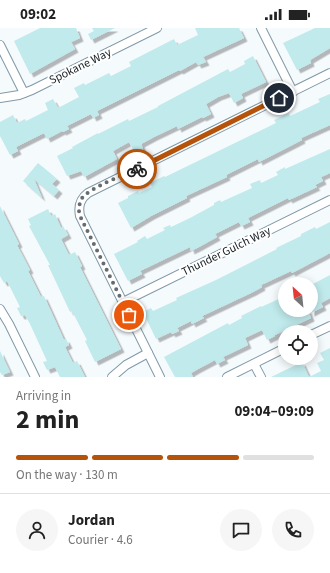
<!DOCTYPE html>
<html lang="en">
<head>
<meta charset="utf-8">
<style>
	body { margin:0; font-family:"Source Sans 3",sans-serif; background:#f6f6f6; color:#222; height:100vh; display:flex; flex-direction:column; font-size:15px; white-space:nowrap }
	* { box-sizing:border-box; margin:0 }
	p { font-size:13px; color:#767676 }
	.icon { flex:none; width:22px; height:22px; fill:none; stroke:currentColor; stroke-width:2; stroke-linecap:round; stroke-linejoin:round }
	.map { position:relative; height:349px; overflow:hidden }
	.details { display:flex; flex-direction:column; background:#fff; flex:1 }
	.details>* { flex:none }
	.needle { width:26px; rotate:333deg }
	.buttons { position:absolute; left:278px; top:249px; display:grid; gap:8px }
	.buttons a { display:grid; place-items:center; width:40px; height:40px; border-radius:50%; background:#fff; box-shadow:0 2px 10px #0003; font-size:20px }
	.pin { position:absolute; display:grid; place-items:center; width:34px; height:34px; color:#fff; margin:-17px; border:2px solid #fff; border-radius:50%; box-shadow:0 1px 4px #0007 }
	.courier { position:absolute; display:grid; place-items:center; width:40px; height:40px; margin:-20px; border:3px solid #b45309; border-radius:50%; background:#fff; color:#222; box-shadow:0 1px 5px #0007 }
	.summary em { font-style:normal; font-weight:700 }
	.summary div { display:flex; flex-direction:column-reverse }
	.summary { display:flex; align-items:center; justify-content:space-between; height:68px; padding:0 16px }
	h1 { font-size:26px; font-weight:700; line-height:30px }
	.bar { display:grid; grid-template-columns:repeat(4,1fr); gap:6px 4px; align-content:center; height:48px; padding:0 16px }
	.bar i { height:5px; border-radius:3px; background:#e0e0e0 }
	.bar .current { background:#b45309 }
	.bar p { grid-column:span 4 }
	.line { display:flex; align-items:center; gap:10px; padding:0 16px; border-top:1px solid #e0e0e0 }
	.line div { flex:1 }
	.round { display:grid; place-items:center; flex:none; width:42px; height:42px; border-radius:21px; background:#f6f6f6 }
	.status { display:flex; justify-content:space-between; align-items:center; height:28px; padding:0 20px; background:#fff; direction:ltr }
	.status svg { height:11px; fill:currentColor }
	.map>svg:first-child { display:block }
	.building { fill:#c0eaec; filter:url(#shadow) }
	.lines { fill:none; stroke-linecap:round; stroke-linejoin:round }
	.minor-casing { stroke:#8199a7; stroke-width:10 }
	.minor { stroke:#fff; stroke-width:8 }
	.done { stroke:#656c71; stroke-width:4; stroke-dasharray:0 7.2 }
	.route { stroke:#b45309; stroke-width:5 }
	.labels { text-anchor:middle; stroke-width:4; stroke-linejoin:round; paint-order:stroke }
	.street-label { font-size:12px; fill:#172026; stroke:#fff }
</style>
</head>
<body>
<div class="status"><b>09:02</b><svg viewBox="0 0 49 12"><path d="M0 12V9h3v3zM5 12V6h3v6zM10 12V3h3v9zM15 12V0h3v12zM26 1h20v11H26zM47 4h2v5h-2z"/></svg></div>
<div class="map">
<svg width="330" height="349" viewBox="0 0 330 349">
	<defs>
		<filter id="shadow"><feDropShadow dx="3.5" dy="3.5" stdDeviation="0" flood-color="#0004"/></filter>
	</defs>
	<rect width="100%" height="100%" fill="#f5fafd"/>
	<g class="building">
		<path d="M40,0H76L80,10L71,14L75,21L30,46L14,13Z"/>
		<path d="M92,0H115L91,12L88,6L94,3Z"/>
		<path d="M195,0H239L244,10L203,29L206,34L198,37L196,34L180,43L179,42L97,83L99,87L93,90L91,86L67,98L69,101L63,104L62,103L47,111L44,105L16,119L18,123L10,127L0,108V94L13,87L17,95L25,91L26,93L48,82L45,75L53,71L58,80L79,69L74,60L84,55L85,57L109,45L111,48L131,38L129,34L174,11L177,17L198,7Z"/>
		<path d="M315,0H330V20L310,32L311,35L297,42L283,15Z"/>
		<path d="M253,28L266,54L241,66L243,70L234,75L229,65L218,69L206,76L211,86L203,90L202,89L178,101L177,98L154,109L141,116L143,121L135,125L129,114L113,123L117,131L84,149L81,143L67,148L57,128L73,120L72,119L98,105V106L128,91L129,93L158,79V78L228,41L230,44L245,36L244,33Z"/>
		<path d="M330,66V97L301,110L302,112L259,134L258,131L226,147L227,149L186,168L187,170L151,188L131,200L118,175L128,170V168L138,163L139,165L152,159L150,155L164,148L165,149L276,95L274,92L289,85L290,88L320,74L318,71Z"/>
		<path d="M330,121V145L321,149L323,153L315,157L317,159L289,172L288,170L248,190L250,194L241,198L239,194L215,206L217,209L199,219L191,223L190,219L140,243L142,246L128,253L114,226L138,214L137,213L145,208L147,211L165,202L163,200L170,197L171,199L190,190L214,177V175L220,172L221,174L252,160L250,156L260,152L261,155L278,147L276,144L285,139V141Z"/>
		<path d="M38,135L57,151L52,156L59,162L54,168L34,151L42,170L23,153Z"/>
		<path d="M0,178L19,216L17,217L30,242L28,243L41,269L44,268L64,312L66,311L69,317L65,319L73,335L77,333L85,349H60L55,339L47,342L43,334L47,333L30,296L25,287L21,288L17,280L20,279L7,253L4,255L0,248Z"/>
		<path d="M48,181L51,188L55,186L61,200L63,198L68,207L61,211L69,227L75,224L82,238L80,239L121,321L95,334L85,313L87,312L72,283L70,284L48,237H50L29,198L31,197L28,191Z"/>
		<path d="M330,194V225L292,245L291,243L261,257L262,259L253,264L202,288L204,290L192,296L191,293L177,300L179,303L172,306L171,304L156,311L143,284L151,280L153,283L177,272L176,270L216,252L277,221L276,220L301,208V206L315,199L316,201Z"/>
		<path d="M330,247V270L321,275L323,279L311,285V257Z"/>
		<path d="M285,269V282H308L311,290L275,307V308L267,312L262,302L245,310L248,317L223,329L225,332L217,336L215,332L198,341L191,345L193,349H175L164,329L228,295L229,297L242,290L241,288L261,278V279L281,270L282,271Z"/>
		<path d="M330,320V349H271L302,334L309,349L321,343L317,335L324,332L320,325Z"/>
		<path d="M0,323L10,344L2,347L0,344Z"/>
	</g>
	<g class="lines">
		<defs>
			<g id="minor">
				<path d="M261,0L293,64"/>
				<path d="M0,17L24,65"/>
				<path d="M0,70L19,67L32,62L157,0"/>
				<path d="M123,274L330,172"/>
				<path d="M0,281L9,296L35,349"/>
				<path d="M311,307L330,298"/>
				<path d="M254,336L261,349"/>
				<path d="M112,349L126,337L148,325"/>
				<path d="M160,349L80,188C78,178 80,171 88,165L330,45"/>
				<path d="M227,349L285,320"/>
			</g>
		</defs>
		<use href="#minor" class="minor-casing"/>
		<use href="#minor" class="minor"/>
	</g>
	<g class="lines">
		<path class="done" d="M129,287L80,188C78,182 79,176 82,170C88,161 125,146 137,141"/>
		<path class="route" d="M137,141L279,70"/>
	</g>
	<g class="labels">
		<g class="street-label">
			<text transform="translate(80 38) rotate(-26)" y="4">Spokane Way</text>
			<text transform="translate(226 223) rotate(-26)" y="4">Thunder Gulch Way</text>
		</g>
	</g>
</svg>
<div class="buttons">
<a><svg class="needle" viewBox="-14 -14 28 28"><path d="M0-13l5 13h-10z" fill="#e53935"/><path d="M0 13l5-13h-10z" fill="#767676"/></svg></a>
<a><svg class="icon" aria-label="locate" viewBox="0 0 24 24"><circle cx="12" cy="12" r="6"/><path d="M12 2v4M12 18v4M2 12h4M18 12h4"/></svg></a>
</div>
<div class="pin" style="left:129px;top:287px;background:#ea580c"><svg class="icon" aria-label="bag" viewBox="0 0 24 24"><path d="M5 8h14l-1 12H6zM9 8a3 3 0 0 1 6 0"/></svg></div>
<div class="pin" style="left:279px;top:70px;background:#1f2937"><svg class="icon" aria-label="home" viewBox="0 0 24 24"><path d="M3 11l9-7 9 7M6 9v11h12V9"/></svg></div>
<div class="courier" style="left:137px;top:141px"><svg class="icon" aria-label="bike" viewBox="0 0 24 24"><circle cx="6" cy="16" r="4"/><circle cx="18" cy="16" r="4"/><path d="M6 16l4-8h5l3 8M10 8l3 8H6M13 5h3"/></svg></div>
</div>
<section class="details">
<div class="summary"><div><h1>2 min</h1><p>Arriving in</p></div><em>09:04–09:09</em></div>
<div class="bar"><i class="current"></i><i class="current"></i><i class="current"></i><i></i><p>On the way · 130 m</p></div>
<div class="line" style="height:72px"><a class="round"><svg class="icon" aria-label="person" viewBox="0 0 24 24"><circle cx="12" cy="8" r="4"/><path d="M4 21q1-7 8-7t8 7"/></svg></a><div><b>Jordan</b><p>Courier · 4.6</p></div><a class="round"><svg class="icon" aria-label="chat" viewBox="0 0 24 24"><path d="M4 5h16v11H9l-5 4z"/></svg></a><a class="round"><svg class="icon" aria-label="phone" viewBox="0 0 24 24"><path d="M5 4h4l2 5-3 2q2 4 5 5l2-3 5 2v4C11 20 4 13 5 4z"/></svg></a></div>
</section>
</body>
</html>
